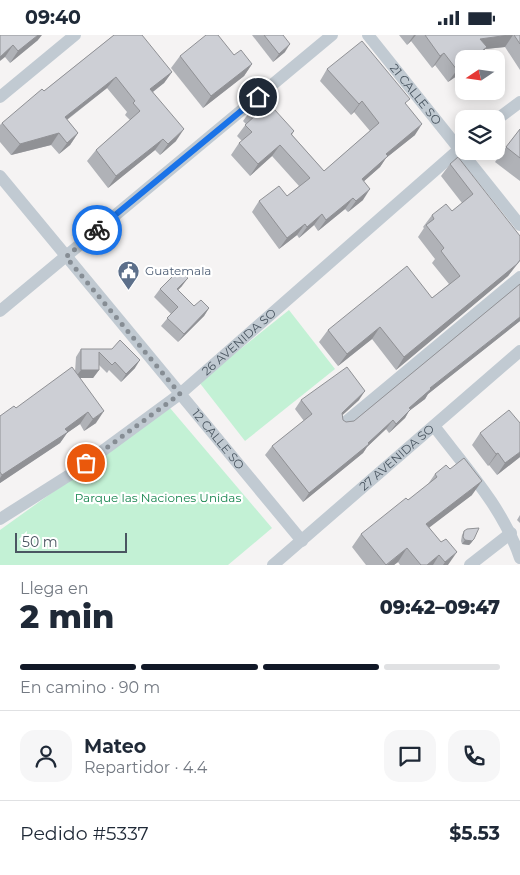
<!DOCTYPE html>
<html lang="es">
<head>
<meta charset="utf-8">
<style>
	body { margin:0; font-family:Montserrat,sans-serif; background:#f6f6f7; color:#1f2937; height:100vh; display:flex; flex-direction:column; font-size:19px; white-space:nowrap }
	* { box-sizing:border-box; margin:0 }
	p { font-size:16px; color:#747a83 }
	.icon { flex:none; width:28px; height:28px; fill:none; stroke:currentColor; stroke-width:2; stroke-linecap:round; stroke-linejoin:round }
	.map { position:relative; height:530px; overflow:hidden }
	.sheet { display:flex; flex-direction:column; background:#fff; flex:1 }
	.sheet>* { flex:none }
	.needle { width:32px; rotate:257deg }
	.tools { position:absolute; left:455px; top:15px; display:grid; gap:10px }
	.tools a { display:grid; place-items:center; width:50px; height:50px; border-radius:10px; background:#fff; box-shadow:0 2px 12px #0003; font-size:25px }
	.scale { position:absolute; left:15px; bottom:12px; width:112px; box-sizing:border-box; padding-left:5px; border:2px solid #4a5661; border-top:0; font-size:14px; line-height:18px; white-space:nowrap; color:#4a5661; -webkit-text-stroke:4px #fff; paint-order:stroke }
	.pin { position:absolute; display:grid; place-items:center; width:42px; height:42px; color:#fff; margin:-21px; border:2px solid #fff; border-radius:50%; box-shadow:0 1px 5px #0007 }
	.courier { position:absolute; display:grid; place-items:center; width:50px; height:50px; margin:-25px; border:4px solid #1a73e8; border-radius:50%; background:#fff; color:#222; box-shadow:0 1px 6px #0007 }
	.overview em { font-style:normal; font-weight:800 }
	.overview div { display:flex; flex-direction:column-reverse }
	.overview { display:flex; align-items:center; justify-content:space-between; height:85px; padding:0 20px }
	h1 { font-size:32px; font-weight:800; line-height:38px }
	.bar { display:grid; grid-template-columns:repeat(4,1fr); gap:8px 5px; align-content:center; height:60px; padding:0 20px }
	.bar i { height:6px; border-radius:4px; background:#e0e1e3 }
	.bar .active { background:#111827 }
	.bar p { grid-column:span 4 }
	.line { display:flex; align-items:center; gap:12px; padding:0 20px; border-top:1px solid #e0e1e3 }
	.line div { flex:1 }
	.round { display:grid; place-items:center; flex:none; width:52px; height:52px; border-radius:15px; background:#f6f6f7 }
	.status { display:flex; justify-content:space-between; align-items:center; height:35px; padding:0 25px; background:#fff; direction:ltr }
	.status svg { height:14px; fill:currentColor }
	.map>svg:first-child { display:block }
	.green { fill:#c3f1d5 }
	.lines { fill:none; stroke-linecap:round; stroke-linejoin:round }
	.street { stroke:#c1cad2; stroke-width:12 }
	.wall { fill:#b0b2b7 }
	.shaded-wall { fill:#909195 }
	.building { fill:#cdcfd5; stroke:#909195 }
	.done { stroke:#868d94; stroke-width:5; stroke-dasharray:0 9 }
	.route { stroke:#1a73e8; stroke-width:6 }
	.labels { text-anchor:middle; stroke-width:4.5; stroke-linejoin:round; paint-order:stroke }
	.street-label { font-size:12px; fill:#4a5661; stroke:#fff }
	.service-label { font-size:12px; fill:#4e5e75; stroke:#fff; text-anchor:start }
	.park-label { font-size:12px; fill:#17864f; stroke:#fff }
</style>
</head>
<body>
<div class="status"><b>09:40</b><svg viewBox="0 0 49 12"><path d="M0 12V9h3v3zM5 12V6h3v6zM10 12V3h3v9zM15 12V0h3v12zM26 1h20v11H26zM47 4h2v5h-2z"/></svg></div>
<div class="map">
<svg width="520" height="530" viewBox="0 0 520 530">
	<rect width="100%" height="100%" fill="#f5f3f3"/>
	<g class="green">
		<path d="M289,275L335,334L245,406L199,347Z"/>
		<path d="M170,373L272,493L228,530H0V495Z"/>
	</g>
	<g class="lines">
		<g class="street">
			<path id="s1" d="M368,0L520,190"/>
			<path d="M0,62L75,0"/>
			<path d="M496,85L520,67"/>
			<path id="s2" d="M0,141L302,506"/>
			<path d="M0,276L332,0"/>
			<path d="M343,389L520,242"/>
			<path d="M434,391C466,433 503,473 520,523"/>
			<path id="s3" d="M0,484L71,439L180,359L464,110"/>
			<path id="s4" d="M273,530L520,316"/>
			<path d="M470,530L511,498"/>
		</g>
	</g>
	<g class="wall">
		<path d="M0,0L38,5L10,28L5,22Z"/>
		<path d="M114,0L172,37L164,48L153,57L176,106L160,120L155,115L108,153L87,126L96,115L130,85L125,80L127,77L107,53L67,85L78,98L70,110L59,119L51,110L11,120L0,107V90L2,88L44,56Z"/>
		<path d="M252,0H283L285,17L273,27Z"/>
		<path d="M399,0H520V35L505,12L485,14L479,24H464V36L448,47L435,30L432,33L411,6L407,10Z"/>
		<path d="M180,21L252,29L244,41L203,73L171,33Z"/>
		<path d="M327,34L406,69L415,100L386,123L380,132L364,146L363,165L348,177L345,174L318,196L314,190L299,203L297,200L279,214L252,177L259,166L287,161L299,151L272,121L250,141L231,120L239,108L242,106L237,101L246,89L243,86L251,75L294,96L292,100L324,136L370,96L354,77L351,80L320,46Z"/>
		<path d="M520,94V146L495,127Z"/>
		<path d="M450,129L520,201V226L508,241L396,335L372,304L338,331L319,307L328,295L432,263L449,249L432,228L435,224L418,202L424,193L423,192L432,180L452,176L462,168L441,141Z"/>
		<path d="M520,249V286L428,359L425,364L409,376L405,383L389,398L386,394L367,412L363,418L303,467L265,420L272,411L304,386L295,374L301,365H359L342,380L343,385L346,387L354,386Z"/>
		<path d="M182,251L178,255L194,271L209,273L204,281L178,307L161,291L171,279L154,262L160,254Z"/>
		<path d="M81,314H112L135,333L121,347L109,335L107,338L99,330V335L93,343H80L96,388L84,396L80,389L67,398L60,408L0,448V381L16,373L75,337L76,322Z"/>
		<path d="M480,398L520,422L497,440L489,430L488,431L472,410Z"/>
		<path d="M435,439L472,460L429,492L448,530H400L398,527L394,530H366L352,512L361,499L408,465L426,452Z"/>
		<path d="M520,480V488L517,485Z"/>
		<path d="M464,496L474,504L471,508L469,510L462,509L461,506L462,500Z"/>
	</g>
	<g class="shaded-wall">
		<path d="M38,0H42L38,5L10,28L18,16Z"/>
		<path d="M414,0H416L411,6L407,10Z"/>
		<path d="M509,0H513L505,12L485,14L479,24H472L480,4Z"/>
		<path d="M290,9L285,17L273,27L279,19Z"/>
		<path d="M13,10L5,22L0,26V22Z"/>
		<path d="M444,18L435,30L432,33L440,21Z"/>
		<path d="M252,29L244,41L203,73L211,61Z"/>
		<path d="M464,30V36L448,47L457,35Z"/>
		<path d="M172,37L164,48L142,65L150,54Z"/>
		<path d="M116,42L107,53L56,93L65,82Z"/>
		<path d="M362,66L354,77L351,80L359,69Z"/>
		<path d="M422,89L415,100L386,123L380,132L354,155L362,144L386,119Z"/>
		<path d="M184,94L176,106L160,120L168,109Z"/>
		<path d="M59,98L51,110L11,120L20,109Z"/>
		<path d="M78,98L70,110L59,119L67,108Z"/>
		<path d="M163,104L155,115L108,153L116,141Z"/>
		<path d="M280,110L272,121L250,141L258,129Z"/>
		<path d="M370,154L363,165L348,177L356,166Z"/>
		<path d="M353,163L345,174L318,196L326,185Z"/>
		<path d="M322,179L314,190L299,203L307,192Z"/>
		<path d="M305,189L297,200L279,214L287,203Z"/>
		<path d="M520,225L508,241L396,335L404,322Z"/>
		<path d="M188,243L182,251L171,262L177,254Z"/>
		<path d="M209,273L204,281L178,307L184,299Z"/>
		<path d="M520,282V286L428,359L425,364L409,376L405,383L389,398L396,389L409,373L430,353Z"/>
		<path d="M380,292L372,304L338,331L347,319Z"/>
		<path d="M140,325L135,333L121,347L126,339Z"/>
		<path d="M81,335H99L93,343H75Z"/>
		<path d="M365,356L359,365L335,387L342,378Z"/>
		<path d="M104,376L96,388L84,396L93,384Z"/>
		<path d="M88,377L80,389L67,398L60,408L0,448V443L2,440Z"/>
		<path d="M393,385L386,394L367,412L363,418L303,467L309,458L368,408Z"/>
		<path d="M520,417V422L497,440L505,428Z"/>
		<path d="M498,418L489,430L488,431L496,419Z"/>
		<path d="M482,446L472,460L417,502L426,489Z"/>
		<path d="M474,504L471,508L469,510L462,509L465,505Z"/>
		<path d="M407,513L398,527L394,530H387Z"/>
		<path d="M457,517L448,530H443L445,527Z"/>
		<path d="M439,520L433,530H427Z"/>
	</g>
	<g class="building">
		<path d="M0,0H38L18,16L13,10L0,22Z"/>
		<path d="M114,0H142L172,37L150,54L184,94L168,109L163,104L116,141L96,115L140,76L133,68L135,66L116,42L65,82L78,98L67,108L59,98L20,109L2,88L42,54L44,56Z"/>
		<path d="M206,0H218L234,20L241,15L252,29L211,61L180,21Z"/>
		<path d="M264,0H283L290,9L279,19Z"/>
		<path d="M425,0H509L480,4L487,12L472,24H464V30L457,35L444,18L440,21Z"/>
		<path d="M514,0H520V9Z"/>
		<path d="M362,6L410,64L405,68L422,89L386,119L388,121L362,144L370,154L356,166L353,163L326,185L322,179L307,192L305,189L287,203L259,166L279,151L287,161L310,143L280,110L258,129L239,108L252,97L245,90L256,80L251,75L264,63L294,96L291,99L324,136L379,88L362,66L359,69L327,34Z"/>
		<path d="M520,94V123L506,112Z"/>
		<path d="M458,122L520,201V225L517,229L404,322L380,292L347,319L328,295L407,231L432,263L460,241L441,216L444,213L426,190L434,184L432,180L446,169L452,176L473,159L450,129Z"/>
		<path d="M179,235L188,243L177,254L194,271L201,265L209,273L184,299L167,283L178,272L160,254Z"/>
		<path d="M520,249V282L430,353L431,354L409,373L411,374L396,389L393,385L368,408L369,409L309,458L272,411L312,379L301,365L347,332L365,356L342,378L343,385L346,387L354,386Z"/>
		<path d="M120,305L140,325L126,339L115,327L112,330L99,317V335H81V314H112Z"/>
		<path d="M72,332L104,376L93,384L88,377L65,394L68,397L2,440L0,437V381L14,371L16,373Z"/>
		<path d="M509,375L520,388V417L505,428L498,418L496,419L480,398Z"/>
		<path d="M464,423L482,446L426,489L441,507L446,504L457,517L445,527L439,520L427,530H421L407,513L386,530L361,499L406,463L408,465L437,442L435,439L446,430L450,434Z"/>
		<path d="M479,493L474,504L472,506L465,505L463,502L464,496L467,494Z"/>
	</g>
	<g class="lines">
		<path class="done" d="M86,428L180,359L66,222L97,195"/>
		<path class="route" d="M97,195L258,62"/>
	</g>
	<defs>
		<symbol id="civic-pin" viewBox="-11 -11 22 30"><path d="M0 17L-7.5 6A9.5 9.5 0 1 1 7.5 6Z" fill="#5c6f8a" stroke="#fff"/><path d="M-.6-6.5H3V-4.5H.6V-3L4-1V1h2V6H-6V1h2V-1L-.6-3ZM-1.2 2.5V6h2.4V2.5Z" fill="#fff"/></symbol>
	</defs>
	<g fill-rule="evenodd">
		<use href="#civic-pin" x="116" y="224" width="25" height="34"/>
	</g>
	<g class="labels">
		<g class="street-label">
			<text dy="4" stroke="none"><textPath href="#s1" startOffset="76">21 CALLE SO</textPath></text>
			<text dy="4" stroke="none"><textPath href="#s3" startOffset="298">26 AVENIDA SO</textPath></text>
			<text dy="4" stroke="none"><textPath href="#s2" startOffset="342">12 CALLE SO</textPath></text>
			<text dy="4" stroke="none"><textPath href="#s4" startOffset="164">27 AVENIDA SO</textPath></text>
		</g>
		<g class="service-label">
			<text x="145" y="240">Guatemala</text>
		</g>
		<g class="park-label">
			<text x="158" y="467">Parque las Naciones Unidas</text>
		</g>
	</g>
</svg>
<div class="tools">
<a><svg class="needle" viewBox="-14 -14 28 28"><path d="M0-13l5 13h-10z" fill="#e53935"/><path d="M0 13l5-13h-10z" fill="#747a83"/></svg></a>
<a><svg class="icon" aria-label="layers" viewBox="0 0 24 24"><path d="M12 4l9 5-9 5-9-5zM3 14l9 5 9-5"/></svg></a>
</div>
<div class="scale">50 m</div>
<div class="pin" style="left:86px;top:428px;background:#ea580c"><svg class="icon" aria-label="bag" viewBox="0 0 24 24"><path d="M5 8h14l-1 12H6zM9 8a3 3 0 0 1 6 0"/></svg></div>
<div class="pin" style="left:258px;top:62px;background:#1f2937"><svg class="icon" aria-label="home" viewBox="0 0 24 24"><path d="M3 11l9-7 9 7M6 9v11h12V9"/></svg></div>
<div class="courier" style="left:97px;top:195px"><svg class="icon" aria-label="bike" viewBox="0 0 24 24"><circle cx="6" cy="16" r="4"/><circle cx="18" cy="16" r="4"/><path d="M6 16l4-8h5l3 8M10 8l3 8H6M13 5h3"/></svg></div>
</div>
<section class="sheet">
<div class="overview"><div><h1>2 min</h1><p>Llega en</p></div><em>09:42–09:47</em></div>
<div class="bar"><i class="active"></i><i class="active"></i><i class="active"></i><i></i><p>En camino · 90 m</p></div>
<div class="line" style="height:90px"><a class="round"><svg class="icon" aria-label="person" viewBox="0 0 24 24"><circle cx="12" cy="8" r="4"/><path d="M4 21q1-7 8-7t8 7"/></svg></a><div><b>Mateo</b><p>Repartidor · 4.4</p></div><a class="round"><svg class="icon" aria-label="chat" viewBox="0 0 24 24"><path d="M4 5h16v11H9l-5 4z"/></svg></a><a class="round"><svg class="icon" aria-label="phone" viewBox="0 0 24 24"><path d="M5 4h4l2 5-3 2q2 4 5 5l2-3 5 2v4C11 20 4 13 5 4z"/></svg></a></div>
<div class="line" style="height:65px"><div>Pedido #5337</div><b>$5.53</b></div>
</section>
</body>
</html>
